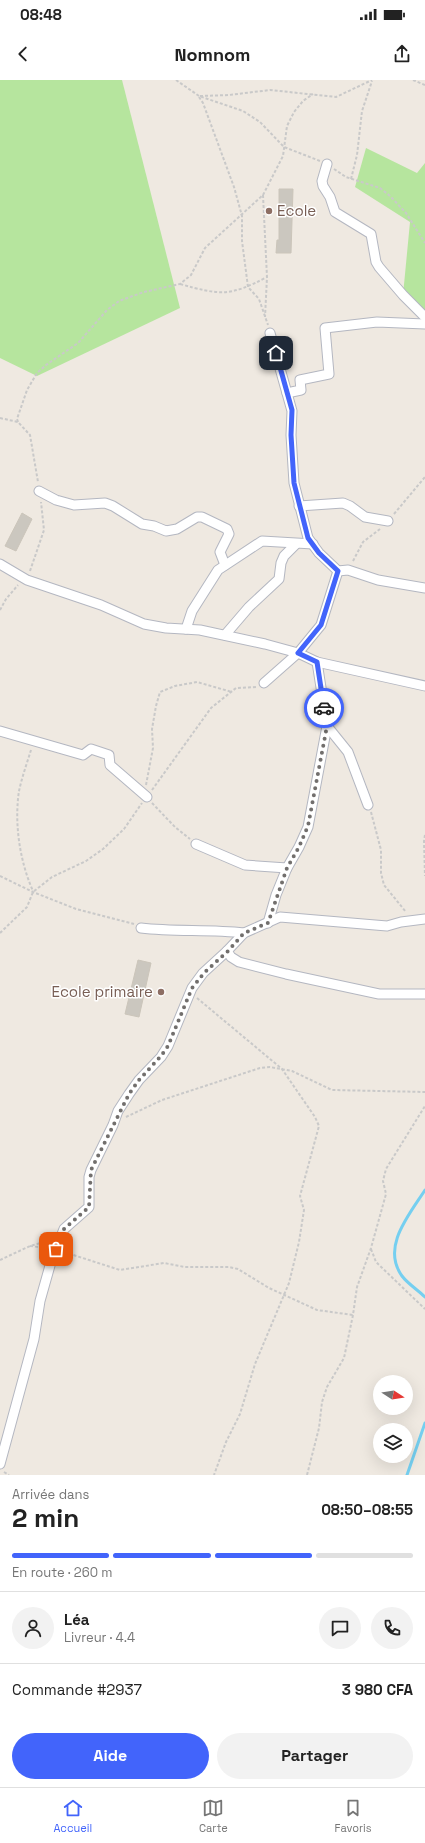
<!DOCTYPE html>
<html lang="fr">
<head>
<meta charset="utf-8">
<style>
	body { margin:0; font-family:"Space Grotesk",sans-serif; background:#f2f2f2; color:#222; height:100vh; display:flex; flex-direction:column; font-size:15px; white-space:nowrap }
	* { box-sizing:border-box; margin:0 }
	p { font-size:13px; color:#767676 }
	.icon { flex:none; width:22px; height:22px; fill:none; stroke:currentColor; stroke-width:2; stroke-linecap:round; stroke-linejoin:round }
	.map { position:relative; height:1395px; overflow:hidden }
	.drawer { display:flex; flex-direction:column; background:#fff; flex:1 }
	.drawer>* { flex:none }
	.needle { width:26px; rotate:102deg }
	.controls { position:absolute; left:373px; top:1295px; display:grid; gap:8px }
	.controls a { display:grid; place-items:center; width:40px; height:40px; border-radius:50%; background:#fff; box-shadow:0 4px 16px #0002; font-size:20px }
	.pin { position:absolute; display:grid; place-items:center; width:34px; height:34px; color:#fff; margin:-17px; border-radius:8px; box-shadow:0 2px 6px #0006 }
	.courier { position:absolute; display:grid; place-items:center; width:40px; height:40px; margin:-20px; border:3px solid #4264fb; border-radius:50%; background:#fff; color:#222; box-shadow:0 1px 5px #0007 }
	.head em { font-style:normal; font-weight:600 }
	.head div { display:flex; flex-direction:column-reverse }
	.head { display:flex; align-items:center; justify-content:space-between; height:68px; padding:0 12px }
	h1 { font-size:26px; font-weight:600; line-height:30px }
	.bar { display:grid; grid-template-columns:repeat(4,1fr); gap:6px 4px; align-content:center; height:48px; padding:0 12px }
	.bar i { height:5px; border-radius:3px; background:#e0e0e0 }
	.bar .on { background:#4264fb }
	.bar p { grid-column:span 4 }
	.line { display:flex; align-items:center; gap:10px; padding:0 12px; border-top:1px solid #e0e0e0 }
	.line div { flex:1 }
	.round { display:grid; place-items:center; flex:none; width:42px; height:42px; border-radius:21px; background:#f2f2f2 }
	.primary-button { display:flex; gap:8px; margin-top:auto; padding:8px 12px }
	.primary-button a { flex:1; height:46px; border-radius:24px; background:#4264fb; color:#fff; font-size:16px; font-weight:600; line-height:46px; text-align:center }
	.primary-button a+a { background:#f2f2f2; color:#222 }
	.status { display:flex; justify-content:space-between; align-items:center; height:28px; padding:0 20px; background:#fff; direction:ltr }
	.status svg { height:11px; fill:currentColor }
	header { display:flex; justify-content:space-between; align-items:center; height:52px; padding:0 12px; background:#fff; font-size:18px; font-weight:600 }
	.tab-bar { display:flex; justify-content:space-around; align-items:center; height:56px; border-top:1px solid #e0e0e0; background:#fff; font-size:11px; color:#767676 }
	.tab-bar a { display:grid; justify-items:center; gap:2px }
	.tab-bar .on { color:#4264fb }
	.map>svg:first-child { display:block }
	.green { fill:#b6e59e }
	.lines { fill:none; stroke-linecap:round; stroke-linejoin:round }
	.stream { stroke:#75cff0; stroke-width:3 }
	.building { fill:#cbc7bf; stroke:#cbc5ba }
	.minor-casing { stroke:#b4b7c1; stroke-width:11 }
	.path { stroke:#c9c9c9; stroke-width:2; stroke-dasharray:3 2; stroke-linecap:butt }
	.minor { stroke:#fff; stroke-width:9 }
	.done { stroke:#726f6d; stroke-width:4; stroke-dasharray:0 7.2 }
	.route { stroke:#4264fb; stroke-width:5 }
	.education-dot { fill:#8d6e63; stroke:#fff; stroke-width:1.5 }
	.labels { text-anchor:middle; stroke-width:3; stroke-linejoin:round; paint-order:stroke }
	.education-label { font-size:15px; fill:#785e54; stroke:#fff; text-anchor:start }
</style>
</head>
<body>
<div class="status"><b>08:48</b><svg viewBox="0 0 49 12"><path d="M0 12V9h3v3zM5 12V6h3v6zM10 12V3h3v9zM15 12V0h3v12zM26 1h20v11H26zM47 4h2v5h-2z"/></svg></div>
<header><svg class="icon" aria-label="back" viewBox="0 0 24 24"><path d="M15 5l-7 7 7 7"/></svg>Nomnom<svg class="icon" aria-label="share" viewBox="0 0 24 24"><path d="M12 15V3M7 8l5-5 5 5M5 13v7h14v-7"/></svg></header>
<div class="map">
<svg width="425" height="1395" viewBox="0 0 425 1395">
	<rect width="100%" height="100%" fill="#efe9e1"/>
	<g class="green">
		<path d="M0,0H122L180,228L37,296L0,278Z"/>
		<path d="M366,68L417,93L425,83V237L403,215L410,142L355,107Z"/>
	</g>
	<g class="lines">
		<g class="stream">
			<path d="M425,1110C409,1135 381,1167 402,1196C408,1204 418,1210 425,1217"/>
			<path d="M407,1395L425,1343"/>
		</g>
	</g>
	<g class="building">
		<path d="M279,109H293L291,173H276L277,160H279Z"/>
		<path d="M22,433L32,439L16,471L5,466Z"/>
		<path d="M138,880L151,883L139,937L125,934Z"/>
	</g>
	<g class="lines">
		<defs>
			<g id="minor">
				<path d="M327,84L322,101L323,106L330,117L335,132L371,154L376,182L379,187L403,215L425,237"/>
				<path d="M287,313L301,310L300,300L329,294L325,248L377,242L425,244"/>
				<path d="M39,411L56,420L74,425L105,423L113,426L142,444L154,446L166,451L177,449L197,437H202L227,449L229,454L220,472L225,485"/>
				<path d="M299,426L343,423L350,426L365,437L388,441"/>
				<path d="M0,484L27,500L101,525L144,544L166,548L200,550L265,564L298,573L317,582L425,606"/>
				<path d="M338,491L348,490L378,500L425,508"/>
				<path d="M186,549L192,531L218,490L262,461L313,464"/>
				<path d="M225,555L249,527L279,499L281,483L284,476L296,464"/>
				<path d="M317,582L327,646L348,672L368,725"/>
				<path d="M264,603L298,573L321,545L338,491L319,473L308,458L294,403L291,355L292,331L270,253"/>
				<path d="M0,651L83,675L91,669L109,675L110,685L147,717"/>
				<path d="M196,764L245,785L287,788"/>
				<path d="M268,843L276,815L287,788L299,767L308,747L327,646"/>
				<path d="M141,848C175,852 209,849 244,853"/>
				<path d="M227,871L231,877L239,882L286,894L379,914H425"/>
				<path d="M0,1384L34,1259L40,1221L51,1182L64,1149L89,1127V1097L91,1090L113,1045L118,1031L129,1014L139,1000L161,977L168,966L192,908L203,893L227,871L244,853L280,837L387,846L401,842L425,839"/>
			</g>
		</defs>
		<use href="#minor" class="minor-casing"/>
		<g class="path">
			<path d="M176,0L199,16L243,31L260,42L284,67L320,81"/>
			<path d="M413,0L425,5"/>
			<path d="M200,16L229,15L270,10L336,17L372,0"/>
			<path d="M199,17L203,23L234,107L242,136V161L248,207L259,219L268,245"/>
			<path d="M334,89L346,97L380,108L390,116L406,133L425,163"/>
			<path d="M351,99L357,75L362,31L372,1"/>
			<path d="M263,115L267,197L265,237"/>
			<path d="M180,204C220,215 229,217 267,197"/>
			<path d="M0,338L18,342L30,355L38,402"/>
			<path d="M18,342L17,339L27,310L37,293L46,285L78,263L107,230L119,221L144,212L180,204L191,195L205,168L263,115L283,76L287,46L294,32L303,21L313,14"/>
			<path d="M394,434L425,397"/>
			<path d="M353,481L363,462L380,449"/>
			<path d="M30,491L44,450L41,422"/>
			<path d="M0,530L6,519L18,505"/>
			<path d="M31,670C27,683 22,697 19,711C14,744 20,782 33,811"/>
			<path d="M146,705L153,668L152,649L156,626L160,612L175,606L197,602L232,612"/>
			<path d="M152,710L211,628L236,608L257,607"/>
			<path d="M152,723L175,747L190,759"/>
			<path d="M371,732L381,770V793L384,805L406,832"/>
			<path d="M425,755L424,761L425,796"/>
			<path d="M0,796L33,812L76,829L134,844"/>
			<path d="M0,853L27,827L33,812L52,797L86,781L103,769L124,749L142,723"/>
			<path d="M197,918L282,989L315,1037L319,1046L300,1116L304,1130L299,1162L289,1203L255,1284L240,1334L226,1362L214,1395"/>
			<path d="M126,1037L162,1020L260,988L270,987L292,991L332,1010L425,1012"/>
			<path d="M30,1166L46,1168"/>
			<path d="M371,1169L376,1182L425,1229"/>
			<path d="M64,1172L120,1190L164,1183L185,1187H229L238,1189L269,1208L317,1230L353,1235"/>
			<path d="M0,1180L30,1166L51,1160"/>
			<path d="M4,1392L9,1395"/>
			<path d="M307,1395L319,1348L322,1322L327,1307L344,1278L353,1235L357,1207L371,1168L386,1114L383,1101L386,1089L425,1026"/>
		</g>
		<use href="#minor" class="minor"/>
	</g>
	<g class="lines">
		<path class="done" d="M56,1169L64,1149L89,1127L91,1090L129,1014L139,1000L161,976L168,966L192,908L204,893L228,871L244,853L268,843L287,788L299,767L308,746L327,646L324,628"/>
		<path class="route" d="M276,273L292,330L291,355L294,403L308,458L319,473L338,491L321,545L298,573L317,582L324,628"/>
	</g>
	<g class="education-dot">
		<circle cx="269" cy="131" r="4"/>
		<circle cx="161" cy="912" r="4"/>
	</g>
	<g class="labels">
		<g class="education-label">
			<text x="277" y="136">Ecole</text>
			<text x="153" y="917" text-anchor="end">Ecole primaire</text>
		</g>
	</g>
</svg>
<div class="controls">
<a><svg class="needle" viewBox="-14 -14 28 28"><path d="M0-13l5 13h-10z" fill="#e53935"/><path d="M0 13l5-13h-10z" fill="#767676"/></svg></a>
<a><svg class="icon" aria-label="layers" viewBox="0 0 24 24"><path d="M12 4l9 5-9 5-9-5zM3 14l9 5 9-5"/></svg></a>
</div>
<div class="pin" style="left:56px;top:1169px;background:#ea580c"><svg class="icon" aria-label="bag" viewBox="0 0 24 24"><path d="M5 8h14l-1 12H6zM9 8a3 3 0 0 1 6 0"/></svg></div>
<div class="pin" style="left:276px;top:273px;background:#1f2937"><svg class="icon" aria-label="home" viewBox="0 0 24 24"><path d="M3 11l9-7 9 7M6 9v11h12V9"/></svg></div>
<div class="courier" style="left:324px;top:628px"><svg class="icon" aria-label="car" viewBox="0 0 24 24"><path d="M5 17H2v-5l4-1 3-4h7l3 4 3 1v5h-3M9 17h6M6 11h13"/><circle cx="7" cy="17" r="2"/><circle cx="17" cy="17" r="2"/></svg></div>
</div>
<section class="drawer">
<div class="head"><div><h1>2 min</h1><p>Arrivée dans</p></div><em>08:50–08:55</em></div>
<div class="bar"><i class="on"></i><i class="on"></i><i class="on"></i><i></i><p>En route · 260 m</p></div>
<div class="line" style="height:72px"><a class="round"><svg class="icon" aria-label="person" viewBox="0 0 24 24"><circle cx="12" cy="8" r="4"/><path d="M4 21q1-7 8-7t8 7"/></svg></a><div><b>Léa</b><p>Livreur · 4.4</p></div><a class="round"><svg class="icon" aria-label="chat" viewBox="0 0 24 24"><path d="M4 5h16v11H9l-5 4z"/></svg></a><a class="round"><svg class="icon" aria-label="phone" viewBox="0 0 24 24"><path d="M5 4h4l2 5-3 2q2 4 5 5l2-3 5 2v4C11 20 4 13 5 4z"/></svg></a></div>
<div class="line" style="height:52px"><div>Commande #2937</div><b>3 980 CFA</b></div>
<div class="primary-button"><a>Aide</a><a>Partager</a></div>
</section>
<nav class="tab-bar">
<a class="on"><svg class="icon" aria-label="home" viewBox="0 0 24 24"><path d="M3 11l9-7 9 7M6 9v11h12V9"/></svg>Accueil</a>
<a><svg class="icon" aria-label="map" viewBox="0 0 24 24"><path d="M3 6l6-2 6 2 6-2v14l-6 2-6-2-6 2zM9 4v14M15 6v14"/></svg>Carte</a>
<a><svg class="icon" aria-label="saved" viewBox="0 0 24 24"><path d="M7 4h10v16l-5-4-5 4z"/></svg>Favoris</a>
</nav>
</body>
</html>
